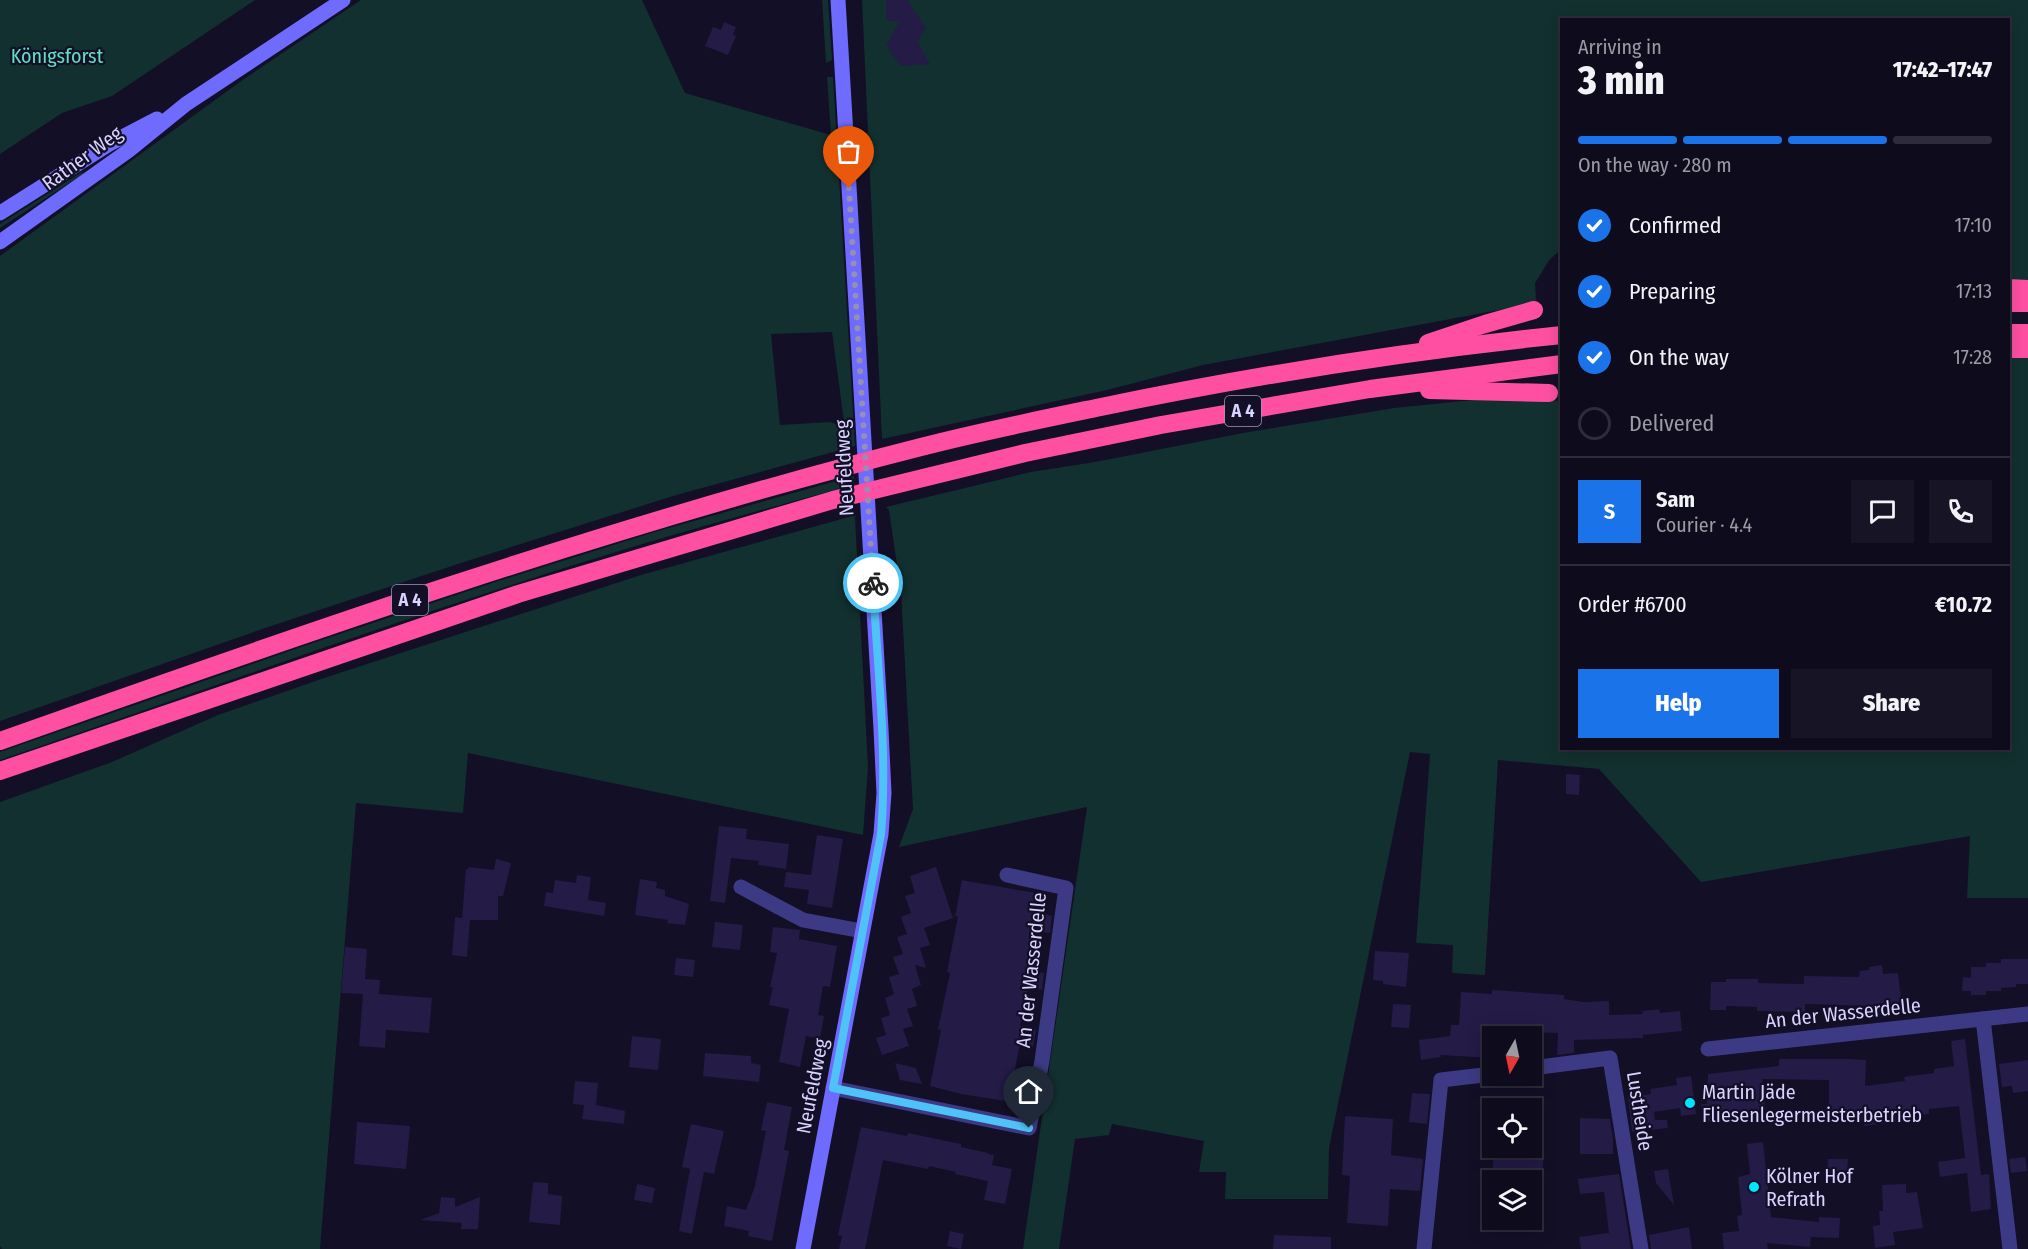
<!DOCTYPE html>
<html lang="en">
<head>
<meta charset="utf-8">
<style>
	body { margin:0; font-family:"Fira Sans Condensed",sans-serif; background:#171425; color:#f1f3f6; height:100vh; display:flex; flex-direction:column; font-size:22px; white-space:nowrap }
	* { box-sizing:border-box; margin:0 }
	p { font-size:20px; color:#9b9ba3 }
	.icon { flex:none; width:33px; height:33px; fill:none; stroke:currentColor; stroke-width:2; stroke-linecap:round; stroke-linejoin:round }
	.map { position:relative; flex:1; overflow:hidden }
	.side { position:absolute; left:1560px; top:18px; width:450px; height:732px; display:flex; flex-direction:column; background:#0e0b1c; border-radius:0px; box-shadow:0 3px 15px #0003,0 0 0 2px #2e2b3b }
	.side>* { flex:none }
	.needle { width:39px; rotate:189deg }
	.buttons { position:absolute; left:1482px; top:1026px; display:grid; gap:12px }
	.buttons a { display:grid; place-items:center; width:60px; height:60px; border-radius:0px; background:#0e0b1c; box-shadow:0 3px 15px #0003,0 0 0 2px #2e2b3b; font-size:30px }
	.pin { position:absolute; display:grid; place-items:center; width:51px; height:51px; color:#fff; margin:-62px -26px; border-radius:50% 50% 50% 0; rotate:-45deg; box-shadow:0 0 6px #0007 }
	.pin .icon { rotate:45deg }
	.courier { position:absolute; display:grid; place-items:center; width:60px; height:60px; margin:-30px; border:4px solid #4fc3f7; border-radius:50%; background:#fff; color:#222; box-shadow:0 2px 8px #0007 }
	.overview em { font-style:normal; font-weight:800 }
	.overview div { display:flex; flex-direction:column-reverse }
	.overview { display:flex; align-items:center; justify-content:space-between; height:102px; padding:0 18px }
	h1 { font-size:39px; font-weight:800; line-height:45px }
	.bar { display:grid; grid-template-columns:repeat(4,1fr); gap:9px 6px; align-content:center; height:72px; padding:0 18px }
	.bar i { height:8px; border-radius:4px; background:#2e2b3b }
	.bar .on { background:#1a73e8 }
	.bar p { grid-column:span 4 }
	.line { display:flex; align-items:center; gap:15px; padding:0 18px; border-top:2px solid #2e2b3b }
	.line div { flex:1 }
	.round { display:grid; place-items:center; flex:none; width:63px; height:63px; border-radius:0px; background:#171425 }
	ol { padding:0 18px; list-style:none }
	li { display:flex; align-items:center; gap:18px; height:66px }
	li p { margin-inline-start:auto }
	li .icon { padding:6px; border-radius:50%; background:#1a73e8; color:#fff; stroke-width:4 }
	li:last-child { color:#9b9ba3 }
	li i { width:33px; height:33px; border:3px solid #2e2b3b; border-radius:50% }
	.cta { display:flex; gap:12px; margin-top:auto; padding:12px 18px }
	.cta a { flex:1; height:69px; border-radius:0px; background:#1a73e8; color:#fff; font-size:24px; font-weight:800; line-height:69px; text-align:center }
	.cta a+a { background:#171425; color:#f1f3f6 }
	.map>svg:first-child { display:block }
	.green { fill:#12302f; fill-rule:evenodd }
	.building { fill:#241b47 }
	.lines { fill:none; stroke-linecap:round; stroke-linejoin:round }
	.street { stroke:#3d3a85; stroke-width:15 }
	.secondary { stroke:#6f6bff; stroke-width:15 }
	.highway { stroke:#ff4fa3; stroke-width:18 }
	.done { stroke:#948fb3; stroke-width:6; stroke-dasharray:0 10.8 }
	.route { stroke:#4fc3f7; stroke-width:8 }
	.poi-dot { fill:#00e5ff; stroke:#130f26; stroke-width:2 }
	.labels { text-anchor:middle; stroke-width:4.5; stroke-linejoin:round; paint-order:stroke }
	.shield { fill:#130f26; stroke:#9e99be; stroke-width:1.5 }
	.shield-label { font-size:18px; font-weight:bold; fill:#d9d4ff }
	.park-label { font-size:20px; fill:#5fe0c0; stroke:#130f26 }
	.street-label { font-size:20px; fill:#d9d4ff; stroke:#130f26 }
	.poi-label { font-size:20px; fill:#d9d4ff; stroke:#130f26; text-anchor:start }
</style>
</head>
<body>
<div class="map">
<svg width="2028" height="1249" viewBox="0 0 2028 1249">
	<rect width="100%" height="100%" fill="#130f26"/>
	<g class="green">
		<path d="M0,0H255L112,96L62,113L0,154Z"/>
		<path d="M361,0H642L685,93L831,135L827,77H833L855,446L673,496L467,561L265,628L0,721V256L244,79ZM832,332L845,429L831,422L780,425L771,334Z"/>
		<path d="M822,0H828L832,60L826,63Z"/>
		<path d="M862,0H2028V283L2009,284L2008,20H1562L1561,250L1550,259L1535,283L1536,300L1531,304L1203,365L1107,390L882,439Z"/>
		<path d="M82,172L83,174L0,228V224Z"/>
		<path d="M2028,354V898H1967L1970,836L1701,882L1599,769L1498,760L1485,975L1452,973L1453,945L1416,943L1430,754L1410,752L1329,1148L1328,1199H1225L1226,1172H1199L1204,1141L1112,1124L1109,1135L1075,1139L1059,1249H1023L1087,807L899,847L913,809L901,592L889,510L886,507L1031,472L1095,462L1243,433L1394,408L1473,400L1545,399L1560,401L1562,748H2008V355Z"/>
		<path d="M854,476V485C741,515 627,547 515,584C342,640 172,701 0,760V752L301,647L498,581L658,531Z"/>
		<path d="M856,515L855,518L868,767L863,835L468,753L463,813L356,803L320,1249H2L0,1246V802L112,762L218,715L324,678L641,575Z"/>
	</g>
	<g class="building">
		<path d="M886,0H907L926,28L917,42L930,64L901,66L886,45L900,21H886Z"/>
		<path d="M724,22L736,27L733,35L736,36L728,55L705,46L713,27L721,30Z"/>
		<path d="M1566,774L1580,775L1579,795L1566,794Z"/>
		<path d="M719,826L747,829L746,839L789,844L786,869L758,865L759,861L731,858L725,903L710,901Z"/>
		<path d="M817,835L843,839L832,908L807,904L809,890L784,887L786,872L811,875Z"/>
		<path d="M496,859L511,863L503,896H498V920H470L467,957L452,955L455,917L462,918L466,869H469V867L494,870Z"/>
		<path d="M936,867L953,918L924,928L930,945L920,948L926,968L915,965L921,985L912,989L917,1006L907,1009L913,1026L903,1029L909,1046L882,1055L876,1038L886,1035L881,1018L890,1015L885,998L894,994L889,977L899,974L893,957L903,954L897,937L907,934L901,917L911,913L905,896L915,893L910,876Z"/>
		<path d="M577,875L591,877L588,900L606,903L604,916L544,906L546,892L553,893L555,880L576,883Z"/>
		<path d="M640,879L657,882L656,888L665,890V896L689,904L685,925L667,923L668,920L635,915Z"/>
		<path d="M962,880L1041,894L1037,912L1052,916L1050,933L1037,931L1029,969L1044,973L1042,990L1028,987L1020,1026L1036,1030L1033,1047L1020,1044L1012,1083L1027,1086L1024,1104L961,1094L930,1086L941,1030L938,1029L950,973L947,972L958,916L955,917Z"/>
		<path d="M715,922L743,925L740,950L712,947Z"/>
		<path d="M773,927L800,930L799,939L837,946L830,987L823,986L818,1015L824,1016L820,1039L806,1036L800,1067L779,1062L789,1009L769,1005L773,987H770L777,953L770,952Z"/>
		<path d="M345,947L367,949L365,979L380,980L379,994L432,998L429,1033L386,1030L385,1048L359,1046L363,994L341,993Z"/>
		<path d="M1375,951L1409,953L1406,987L1383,984V981L1373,980Z"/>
		<path d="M676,958L695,960L693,977L674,975Z"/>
		<path d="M2001,959H2028V984H2016V987L2001,988V991H1986V995H1971V991H1962L1963,977L1971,978V967H1986V963H2001Z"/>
		<path d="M1882,965L1883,974L1898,973L1902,1007L1873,1010V1006L1805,1004V1012L1757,1011V1007L1726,1006V1010H1710L1711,982H1726V979H1758V983L1804,984V976L1859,977L1860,971L1869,970V967Z"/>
		<path d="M1492,990L1564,995V999L1583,1002L1609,1001V1015L1643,1014L1642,1011L1659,1009L1660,1013L1680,1011L1682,1031L1643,1035V1038L1574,1040V1053L1557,1055L1558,1033L1492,1031V1058L1440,1055L1441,1057L1421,1060L1419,1040L1450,1036L1451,1025H1459L1461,992L1492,994Z"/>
		<path d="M1393,1004L1411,1005L1409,1028L1391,1027Z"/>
		<path d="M632,1036L661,1039L658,1070L629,1067Z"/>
		<path d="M1965,1039L1981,1175L1989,1174L1991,1209L1971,1212L1967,1173L1940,1177L1938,1162L1965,1158L1959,1106L1929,1109V1114L1899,1117L1900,1121L1864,1126V1121L1829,1120V1080L1762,1079L1766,1115L1703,1122L1701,1104H1707L1708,1074L1779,1066V1059H1849L1866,1060L1865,1086L1905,1081L1904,1077L1934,1073V1069L1954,1066L1951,1041Z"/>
		<path d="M705,1053L751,1056V1063L761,1065L759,1082L703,1076Z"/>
		<path d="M2028,1060V1091L2013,1093L2012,1086L2002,1087L1999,1064Z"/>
		<path d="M895,1063L916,1068L922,1084L900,1080Z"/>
		<path d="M1691,1076L1696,1114L1681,1116L1680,1108L1654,1112L1655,1120H1667L1668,1128L1632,1132L1628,1097L1651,1094L1650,1089L1677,1085L1676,1078Z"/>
		<path d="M575,1081L598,1083L596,1105L625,1111L624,1124L582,1119L584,1105L573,1104Z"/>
		<path d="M1412,1093L1430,1094L1427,1124L1409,1122Z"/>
		<path d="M767,1102L792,1107L784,1150L789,1151L772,1241L748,1236L749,1231L724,1226L727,1206L746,1210L755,1186L766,1131L761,1130Z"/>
		<path d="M1345,1116L1393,1119L1391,1155L1423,1159L1420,1191L1390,1189L1388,1226L1347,1223L1350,1176L1342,1175Z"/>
		<path d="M1580,1118L1610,1119L1613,1139V1154H1580Z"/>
		<path d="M357,1122L410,1126L406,1169L354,1164Z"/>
		<path d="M691,1124L724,1131L714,1174L704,1172L692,1234L679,1231L690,1169L682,1167Z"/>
		<path d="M861,1127L907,1136L908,1133L961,1144V1147L988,1153V1154L994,1155L992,1165L1012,1169L1005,1204L984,1200L988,1181L955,1174L956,1172L929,1166L928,1169L883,1160L865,1249H839L842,1236L838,1235Z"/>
		<path d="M1763,1142L1771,1217L1819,1222V1217L1840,1218L1839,1238L1811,1237L1810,1247L1767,1243L1768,1249H1724L1722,1233L1739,1231L1737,1216L1742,1215L1738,1177L1750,1174L1747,1144Z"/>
		<path d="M1494,1148L1544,1151L1542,1179L1523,1178L1522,1180H1492Z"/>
		<path d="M2025,1157L2027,1171L2011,1173L2009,1159Z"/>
		<path d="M1828,1159H1848L1847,1180L1827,1179Z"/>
		<path d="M1668,1169L1669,1176L1674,1205L1656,1183L1654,1171Z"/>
		<path d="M1619,1174L1631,1249H1581L1579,1237L1609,1233L1604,1192L1580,1194L1578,1179Z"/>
		<path d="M533,1182L548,1183V1194L562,1196L560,1225L529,1222Z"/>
		<path d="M637,1184L655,1188L652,1203L634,1200Z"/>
		<path d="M1906,1184V1193L1917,1192L1923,1228L1893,1232L1895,1245L1875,1248L1873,1226L1880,1225L1879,1211H1883L1882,1185Z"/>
		<path d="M441,1197L455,1198V1207L480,1197L478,1229H461L462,1223L420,1220L439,1213Z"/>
		<path d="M1689,1227L1692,1249H1651L1649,1235Z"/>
		<path d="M950,1231L964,1234L961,1249L947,1246Z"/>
		<path d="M1274,1235L1331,1237V1249H1273Z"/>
	</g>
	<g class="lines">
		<g class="street">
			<path d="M741,887L803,920L862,931"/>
			<path d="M1983,1019L2010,1249"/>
			<path d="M1708,1049L2028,1014"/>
			<path d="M1532,1068L1610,1058L1641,1249"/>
			<path d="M833,1088L1029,1128L1042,1061L1066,888L1007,875"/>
			<path d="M1424,1249L1441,1080L1492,1074"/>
		</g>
		<g class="secondary">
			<path d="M0,213L111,143L157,119"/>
			<path d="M0,242L128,151L186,104L343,0"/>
			<path d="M803,1249L881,834L884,793L881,729L838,0"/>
		</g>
		<g class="highway">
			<path d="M2008,288L2028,289"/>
			<path d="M2008,303H2028"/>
			<path d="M2008,333H2028"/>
			<path d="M1428,343L1485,324L1534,310"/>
			<path d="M2008,349H2028"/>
			<path d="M1429,390L1549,393"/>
			<path d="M0,741C304,633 609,526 921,447C979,432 1038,420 1096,408C1250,376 1405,351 1562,335"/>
			<path d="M0,771L518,594L833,500L1025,453L1161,425L1370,389L1562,364"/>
		</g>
	</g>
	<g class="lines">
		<path class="done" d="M849,188L873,583"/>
		<path class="route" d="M873,583C877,666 888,751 881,834L833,1088L1029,1128"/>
	</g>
	<g class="poi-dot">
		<circle cx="1690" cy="1103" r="6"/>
		<circle cx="1754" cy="1187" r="6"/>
	</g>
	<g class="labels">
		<g class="shield">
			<rect x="1225" y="396" width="36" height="30" rx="4.5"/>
			<rect x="392" y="585" width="36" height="30" rx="4.5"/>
		</g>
		<g class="shield-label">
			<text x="1243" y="417">A 4</text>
			<text x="410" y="606">A 4</text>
		</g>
		<g class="park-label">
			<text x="57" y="63">Königsforst</text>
		</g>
		<g class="street-label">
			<text transform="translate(82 158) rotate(-36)" y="7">Rather Weg</text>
			<text transform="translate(844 468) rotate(-93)" y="7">Neufeldweg</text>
			<text transform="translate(1031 970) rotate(-84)" y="7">An der Wasserdelle</text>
			<text transform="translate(1843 1013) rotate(-6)" y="7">An der Wasserdelle</text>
			<text transform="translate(812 1086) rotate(-79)" y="7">Neufeldweg</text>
			<text transform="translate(1640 1111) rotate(81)" y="7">Lustheide</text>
		</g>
		<g class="poi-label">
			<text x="1702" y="1099">Martin Jäde<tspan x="1702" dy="23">Fliesenlegermeisterbetrieb</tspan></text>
			<text x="1766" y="1183">Kölner Hof<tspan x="1766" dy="23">Refrath</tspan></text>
		</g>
	</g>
</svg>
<div class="buttons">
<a><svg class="needle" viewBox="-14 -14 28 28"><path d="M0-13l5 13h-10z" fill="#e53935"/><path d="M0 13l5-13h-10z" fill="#9b9ba3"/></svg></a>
<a><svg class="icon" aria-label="locate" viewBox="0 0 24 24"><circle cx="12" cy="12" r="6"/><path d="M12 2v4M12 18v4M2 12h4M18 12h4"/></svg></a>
<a><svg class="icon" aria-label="layers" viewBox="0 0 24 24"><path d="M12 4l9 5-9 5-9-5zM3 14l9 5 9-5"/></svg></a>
</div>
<div class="pin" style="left:849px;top:188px;background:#ea580c"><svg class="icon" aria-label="bag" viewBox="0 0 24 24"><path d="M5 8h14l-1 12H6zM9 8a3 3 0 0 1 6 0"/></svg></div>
<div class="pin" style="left:1029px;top:1128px;background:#1f2937"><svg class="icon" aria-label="home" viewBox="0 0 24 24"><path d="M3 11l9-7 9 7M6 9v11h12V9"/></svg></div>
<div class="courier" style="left:873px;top:583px"><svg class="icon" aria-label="bike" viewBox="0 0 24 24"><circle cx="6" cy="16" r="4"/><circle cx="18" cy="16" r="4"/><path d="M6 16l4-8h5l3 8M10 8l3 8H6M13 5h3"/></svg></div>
<section class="side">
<div class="overview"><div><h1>3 min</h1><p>Arriving in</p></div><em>17:42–17:47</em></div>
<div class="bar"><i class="on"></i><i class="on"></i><i class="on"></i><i></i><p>On the way · 280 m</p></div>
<ol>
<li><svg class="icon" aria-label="check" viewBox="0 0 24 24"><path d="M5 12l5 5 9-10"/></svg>Confirmed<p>17:10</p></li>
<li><svg class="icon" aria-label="check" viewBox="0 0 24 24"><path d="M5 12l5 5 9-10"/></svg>Preparing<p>17:13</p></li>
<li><svg class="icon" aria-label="check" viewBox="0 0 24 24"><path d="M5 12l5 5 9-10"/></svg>On the way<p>17:28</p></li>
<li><i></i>Delivered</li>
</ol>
<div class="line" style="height:108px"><b class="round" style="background:#1a73e8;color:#fff">S</b><div><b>Sam</b><p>Courier · 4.4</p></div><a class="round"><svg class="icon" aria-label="chat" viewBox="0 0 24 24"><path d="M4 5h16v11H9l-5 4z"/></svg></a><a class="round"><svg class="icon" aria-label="phone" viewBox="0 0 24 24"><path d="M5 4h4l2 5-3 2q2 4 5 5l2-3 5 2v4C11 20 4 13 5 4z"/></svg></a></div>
<div class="line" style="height:78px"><div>Order #6700</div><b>€10.72</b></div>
<div class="cta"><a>Help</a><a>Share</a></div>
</section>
</div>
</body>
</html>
